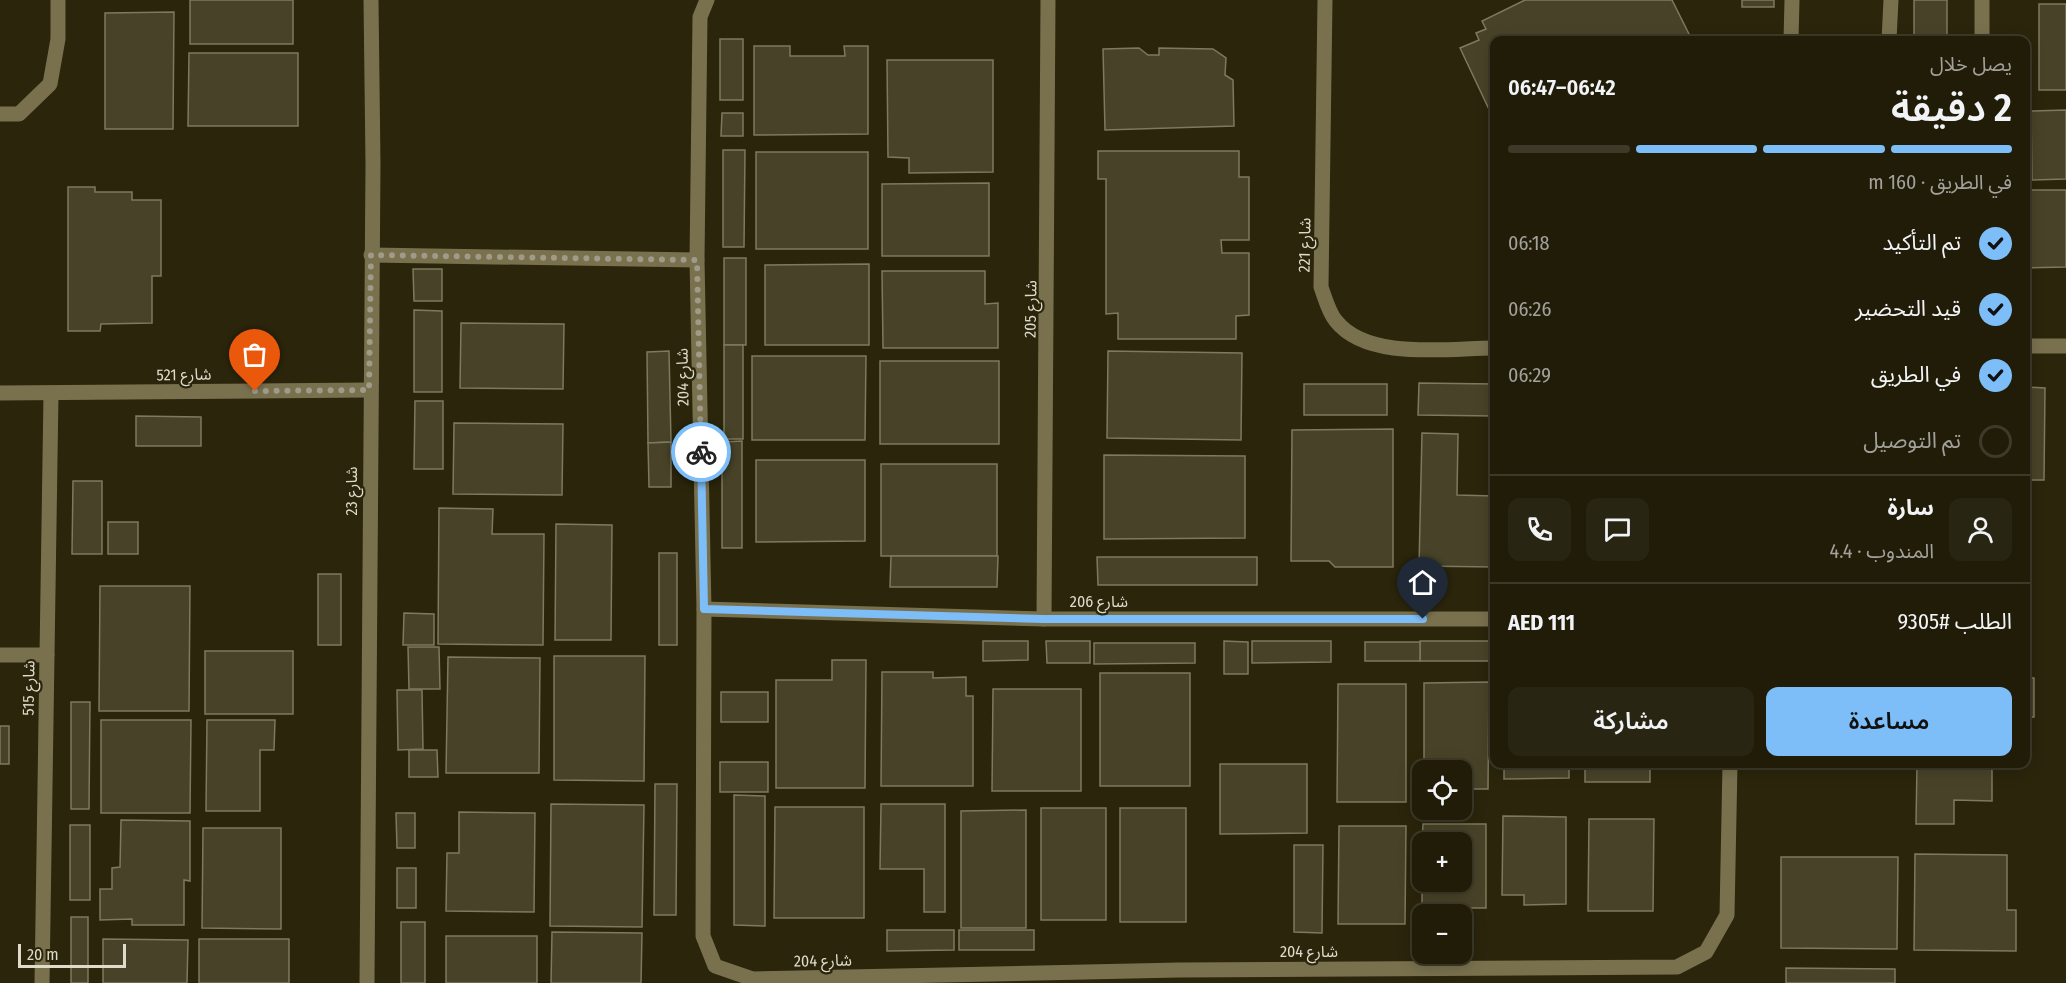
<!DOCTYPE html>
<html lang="ar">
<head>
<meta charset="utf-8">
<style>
	body { margin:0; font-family:"Fira Sans Condensed","Noto Sans Arabic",sans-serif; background:#282512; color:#f1f3f6; direction:rtl; height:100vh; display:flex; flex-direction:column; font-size:22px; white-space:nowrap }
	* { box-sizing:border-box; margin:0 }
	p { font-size:20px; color:#a2a19c }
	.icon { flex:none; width:33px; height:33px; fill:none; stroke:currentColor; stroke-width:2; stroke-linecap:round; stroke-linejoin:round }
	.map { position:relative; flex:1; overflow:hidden; direction:ltr }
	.sheet { position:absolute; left:1490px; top:36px; width:540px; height:732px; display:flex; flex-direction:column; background:#201c08; border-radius:12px; box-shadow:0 3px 15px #0003,0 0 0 2px #3d3a29; direction:rtl }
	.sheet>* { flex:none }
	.buttons { position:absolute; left:1412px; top:760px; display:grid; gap:12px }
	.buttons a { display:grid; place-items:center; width:60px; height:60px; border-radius:12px; background:#201c08; box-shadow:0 3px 15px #0003,0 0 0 2px #3d3a29; font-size:30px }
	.scale { position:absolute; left:18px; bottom:15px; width:108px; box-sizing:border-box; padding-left:6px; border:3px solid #dedbcb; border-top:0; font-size:16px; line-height:21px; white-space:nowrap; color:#dedbcb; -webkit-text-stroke:4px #2a250b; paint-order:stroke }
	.pin { position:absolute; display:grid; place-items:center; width:51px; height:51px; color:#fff; margin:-62px -26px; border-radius:50% 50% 50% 0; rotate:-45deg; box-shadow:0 0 6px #0007 }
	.pin .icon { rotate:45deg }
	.courier { position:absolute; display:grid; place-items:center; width:60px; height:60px; margin:-30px; border:4px solid #7dbef9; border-radius:50%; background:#fff; color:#222; box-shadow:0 2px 8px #0007 }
	.head em { font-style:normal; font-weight:600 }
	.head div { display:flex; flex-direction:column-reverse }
	.head { display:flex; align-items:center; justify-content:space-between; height:102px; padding:0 18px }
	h1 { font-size:39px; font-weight:600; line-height:45px }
	.bar { display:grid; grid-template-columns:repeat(4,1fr); gap:9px 6px; align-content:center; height:72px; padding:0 18px }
	.bar i { height:8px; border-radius:4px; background:#3d3a29 }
	.bar .selected { background:#7dbef9 }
	.bar p { grid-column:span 4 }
	.line { display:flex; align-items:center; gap:15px; padding:0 18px; border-top:2px solid #3d3a29 }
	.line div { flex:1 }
	.round { display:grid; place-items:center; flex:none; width:63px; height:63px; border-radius:12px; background:#282512 }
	ol { padding:0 18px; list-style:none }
	li { display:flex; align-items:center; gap:18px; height:66px }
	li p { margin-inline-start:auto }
	li .icon { padding:6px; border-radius:50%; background:#7dbef9; color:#111; stroke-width:4 }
	li:last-child { color:#a2a19c }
	li i { width:33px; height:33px; border:3px solid #3d3a29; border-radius:50% }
	.action { display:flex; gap:12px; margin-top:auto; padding:12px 18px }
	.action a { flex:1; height:69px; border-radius:12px; background:#7dbef9; color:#111; font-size:24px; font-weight:600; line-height:69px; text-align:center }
	.action a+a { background:#282512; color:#f1f3f6 }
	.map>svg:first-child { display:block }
	.building { fill:#484328; stroke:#7f795d; stroke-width:1.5 }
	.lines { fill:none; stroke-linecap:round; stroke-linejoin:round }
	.minor { stroke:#79714e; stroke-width:15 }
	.done { stroke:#9f9b88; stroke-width:6; stroke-dasharray:0 10.8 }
	.route { stroke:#7dbef9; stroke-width:8 }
	.labels { text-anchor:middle; stroke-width:4.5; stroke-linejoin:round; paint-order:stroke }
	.street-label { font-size:16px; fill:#dedbcb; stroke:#2a250b }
</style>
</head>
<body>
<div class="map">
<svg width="2066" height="983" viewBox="0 0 2066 983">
	<rect width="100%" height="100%" fill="#2a250b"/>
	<g class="building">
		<rect x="190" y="0" width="103" height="44"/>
		<path d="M1525,0H1672L1692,40H1494V120L1460,48L1479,40L1476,33L1486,29L1482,21Z"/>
		<rect x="1742" y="0" width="32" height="7"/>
		<rect x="1914" y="0" width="33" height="40"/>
		<rect x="2039" y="4" width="27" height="86"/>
		<path d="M174,12L173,129H105V13Z"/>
		<rect x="720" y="39" width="23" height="61"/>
		<path d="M754,46H790V56H845L844,46H868V134L754,135Z"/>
		<path d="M1139,48L1148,55H1159V48L1213,49L1226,58L1225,75L1233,80L1234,126L1105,130L1103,49Z"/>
		<path d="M189,53H298V126H188Z"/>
		<path d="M887,60H993V172L909,173V158L888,157Z"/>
		<path d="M2066,110V179L2032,180L2031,111Z"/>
		<path d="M722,113H743V136H721Z"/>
		<path d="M723,150H745L744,247H723Z"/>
		<path d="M1098,151H1239V177H1249V240H1221L1222,253H1249V315L1236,316V339H1118V313L1106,314V179H1098Z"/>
		<rect x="756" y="152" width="112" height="97"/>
		<path d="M989,183V256H882V184Z"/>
		<path d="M68,187H95V192H132V200H161V276H152V323L101,324L100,331H68Z"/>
		<path d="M2025,190H2066V267L2025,268Z"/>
		<rect x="724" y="258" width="22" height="87"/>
		<path d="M869,264V345H765V265Z"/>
		<path d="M413,269H442V301H414Z"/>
		<path d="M882,271H985V304L998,303V348H883Z"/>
		<path d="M414,310L442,311V392H414Z"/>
		<path d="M461,323L564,324L563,389L460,388Z"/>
		<rect x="724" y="345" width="19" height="94"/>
		<path d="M669,351L671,442L648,443L647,352Z"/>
		<path d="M1108,351L1242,353L1241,440L1107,438Z"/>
		<path d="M752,356H866L865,440H752Z"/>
		<rect x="880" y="361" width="119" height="83"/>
		<path d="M1419,383L1494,384V416L1418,415Z"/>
		<rect x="1304" y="384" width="83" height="31"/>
		<path d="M2025,387L2045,388L2044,480H2025Z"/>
		<path d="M415,401H443V469H414Z"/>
		<path d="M136,416L201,417V446H136Z"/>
		<path d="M454,423L563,424L562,495L453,494Z"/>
		<path d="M1393,429V567H1335L1329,561H1291L1292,430Z"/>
		<path d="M1422,433L1458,434L1457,495L1494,496V567L1419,566Z"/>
		<path d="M742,441V548H722V442Z"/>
		<path d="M671,442V487H649L648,443Z"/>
		<path d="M1104,455L1245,456V538L1104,539Z"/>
		<path d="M756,460H865V541L756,542Z"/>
		<rect x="881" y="464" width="116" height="92"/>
		<path d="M73,481H102V554H72Z"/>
		<path d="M439,508L493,509L492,534H544L543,645L438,644Z"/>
		<path d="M2025,521H2031L2030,623H2025Z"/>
		<rect x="108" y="522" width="30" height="32"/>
		<path d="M556,524L612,525L611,640H555Z"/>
		<rect x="659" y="553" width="18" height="92"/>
		<path d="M891,556H998L997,587H890Z"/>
		<path d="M1097,557H1257V585H1098Z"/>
		<rect x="318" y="574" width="23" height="71"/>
		<path d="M100,586H190L189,711H99Z"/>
		<path d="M404,613L434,614V645H403Z"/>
		<path d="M983,641H1028V660L983,661Z"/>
		<path d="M1046,641H1090V663H1047Z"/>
		<path d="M1224,641L1248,642V674H1224Z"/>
		<path d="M1252,641H1331V662L1252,663Z"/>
		<rect x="1420" y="641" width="74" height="20"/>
		<rect x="1365" y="642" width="55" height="19"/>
		<path d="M1094,643H1195V663L1094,664Z"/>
		<path d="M408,647H439L440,689H409Z"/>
		<rect x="205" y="651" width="88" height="63"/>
		<path d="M554,656H645L644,781L554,780Z"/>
		<path d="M448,657L540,658L539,773H446Z"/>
		<path d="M832,660H866L865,788H776V680H832Z"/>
		<path d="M882,672H933V678L966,677V696H973V786H881Z"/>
		<rect x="1100" y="673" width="90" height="113"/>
		<rect x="2025" y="678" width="9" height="39"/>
		<path d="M1489,682L1488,789H1461V771H1424V683Z"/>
		<path d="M1338,684H1406V802H1337Z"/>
		<path d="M993,689H1081V791H992Z"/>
		<path d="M397,690H422L423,749L398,750Z"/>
		<rect x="721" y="692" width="47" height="30"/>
		<path d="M71,702H90L89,809H71Z"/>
		<path d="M101,720H191L190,813H101Z"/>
		<path d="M207,720H275L274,750H260V811H206Z"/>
		<rect x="0" y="726" width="9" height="38"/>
		<path d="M409,750H437L438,777H409Z"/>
		<rect x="720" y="762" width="48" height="30"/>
		<path d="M1220,764H1307V833L1220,834Z"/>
		<path d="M1504,764H1569V778L1504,779Z"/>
		<rect x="1585" y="764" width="65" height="18"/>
		<path d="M1917,764H1992V801L1954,800V824H1916Z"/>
		<path d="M655,784H677L676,915H654Z"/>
		<path d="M734,795L765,796V926L734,925Z"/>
		<path d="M551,804L644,805L642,927L550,926Z"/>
		<path d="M881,804H945V912H924V869H880Z"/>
		<path d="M775,807H864V918H774Z"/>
		<rect x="1041" y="808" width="65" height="112"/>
		<rect x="1120" y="808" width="66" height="114"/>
		<path d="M1026,810V928H961V811Z"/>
		<path d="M459,812L535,813L534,912L446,911L447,853H459Z"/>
		<path d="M396,813H415V848H397Z"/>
		<path d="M1503,816L1566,817V904L1524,905V895H1502Z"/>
		<path d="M1589,819H1654L1653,911H1588Z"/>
		<path d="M121,820L190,821V881L184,880V925H132V919L100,920V889H112V868L120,867Z"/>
		<path d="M1423,824H1486V908H1422V882H1461V843H1422Z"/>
		<rect x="70" y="825" width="20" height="75"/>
		<path d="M1339,826H1406L1405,924H1338Z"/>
		<path d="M203,828H281V929L202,928Z"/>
		<path d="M1294,845H1323L1322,933L1294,932Z"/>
		<path d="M1915,854L2007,855V910H2016V951L1914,950Z"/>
		<path d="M1781,857H1898L1897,949L1781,948Z"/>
		<rect x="397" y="868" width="19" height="40"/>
		<rect x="71" y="917" width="17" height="66"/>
		<rect x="401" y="922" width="24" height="61"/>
		<path d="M887,930H954V950L887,951Z"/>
		<rect x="959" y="930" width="75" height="20"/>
		<path d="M552,932L642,933L641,983H551Z"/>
		<rect x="446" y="936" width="91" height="47"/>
		<path d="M103,939L188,940L187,983H103Z"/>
		<rect x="199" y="939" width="90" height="44"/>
		<path d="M1786,968L1895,969V983H1786Z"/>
	</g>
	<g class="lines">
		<g class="minor">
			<path d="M707,0L700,17L697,260L704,609L703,936L715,966L753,979L1179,970L1677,967L1706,952L1727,915L1730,764"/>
			<path d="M1325,0L1321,287C1325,298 1329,313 1336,321C1368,361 1448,348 1494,348"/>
			<path d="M1791,40L1792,0"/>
			<path d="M1889,40L1891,0"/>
			<path d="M1982,40V0"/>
			<path d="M0,114H19L50,84L58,39V0"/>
			<path d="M371,255L697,260"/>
			<path d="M2025,346H2066"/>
			<path d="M0,393L369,390"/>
			<path d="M704,609L1044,619H1494"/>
			<path d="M1044,619L1048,0"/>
			<path d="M0,655H47"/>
			<path d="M42,983L51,394"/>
			<path d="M367,983L373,164L371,0"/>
		</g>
	</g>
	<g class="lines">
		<path class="done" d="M255,391L369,390L371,255L697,260L701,452"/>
		<path class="route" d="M701,452L704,609L1044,619H1423"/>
	</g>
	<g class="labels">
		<g class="street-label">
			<text transform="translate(1304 245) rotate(-89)" y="6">شارع 221</text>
			<text transform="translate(1030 309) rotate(-89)" y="6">شارع 205</text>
			<text transform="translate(184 374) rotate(-1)" y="6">شارع 521</text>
			<text transform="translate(682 377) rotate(-91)" y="6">شارع 204</text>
			<text transform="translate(351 491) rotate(-90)" y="6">شارع 23</text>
			<text x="1099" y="607">شارع 206</text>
			<text transform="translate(28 688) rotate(-89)" y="6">شارع 515</text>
			<text x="1309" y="957">شارع 204</text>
			<text transform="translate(823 960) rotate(-1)" y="6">شارع 204</text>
		</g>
	</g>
</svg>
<div class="buttons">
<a><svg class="icon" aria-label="locate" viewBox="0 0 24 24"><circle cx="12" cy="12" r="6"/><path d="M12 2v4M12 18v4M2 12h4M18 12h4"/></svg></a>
<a>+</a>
<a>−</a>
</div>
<div class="scale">20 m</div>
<div class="pin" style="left:255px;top:391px;background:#ea580c"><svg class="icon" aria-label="bag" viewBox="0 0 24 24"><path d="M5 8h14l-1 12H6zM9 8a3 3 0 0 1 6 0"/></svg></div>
<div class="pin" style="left:1423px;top:619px;background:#1f2937"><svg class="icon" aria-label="home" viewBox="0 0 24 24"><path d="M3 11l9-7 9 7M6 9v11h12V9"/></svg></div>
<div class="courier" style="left:701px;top:452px"><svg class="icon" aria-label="bike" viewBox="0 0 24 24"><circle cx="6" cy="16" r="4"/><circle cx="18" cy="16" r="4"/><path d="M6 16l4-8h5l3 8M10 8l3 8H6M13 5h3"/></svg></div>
<section class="sheet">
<div class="head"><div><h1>2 دقيقة</h1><p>يصل خلال</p></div><em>06:42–06:47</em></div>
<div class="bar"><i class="selected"></i><i class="selected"></i><i class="selected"></i><i></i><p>في الطريق · 160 m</p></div>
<ol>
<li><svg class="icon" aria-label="check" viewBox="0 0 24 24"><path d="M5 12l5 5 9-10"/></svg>تم التأكيد<p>06:18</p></li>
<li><svg class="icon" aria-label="check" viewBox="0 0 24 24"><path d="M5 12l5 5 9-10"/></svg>قيد التحضير<p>06:26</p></li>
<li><svg class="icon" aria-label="check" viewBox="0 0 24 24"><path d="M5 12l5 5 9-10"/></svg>في الطريق<p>06:29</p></li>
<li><i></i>تم التوصيل</li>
</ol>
<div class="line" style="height:108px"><a class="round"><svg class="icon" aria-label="person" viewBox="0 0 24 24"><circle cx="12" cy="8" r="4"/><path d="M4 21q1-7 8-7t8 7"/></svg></a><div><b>سارة</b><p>المندوب · 4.4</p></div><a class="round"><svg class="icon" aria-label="chat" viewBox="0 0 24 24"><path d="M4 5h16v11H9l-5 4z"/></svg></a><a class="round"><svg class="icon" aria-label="phone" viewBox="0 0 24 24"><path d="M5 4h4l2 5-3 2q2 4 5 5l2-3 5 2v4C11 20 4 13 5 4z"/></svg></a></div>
<div class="line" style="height:78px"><div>الطلب #9305</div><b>AED 111</b></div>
<div class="action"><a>مساعدة</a><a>مشاركة</a></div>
</section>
</div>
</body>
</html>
